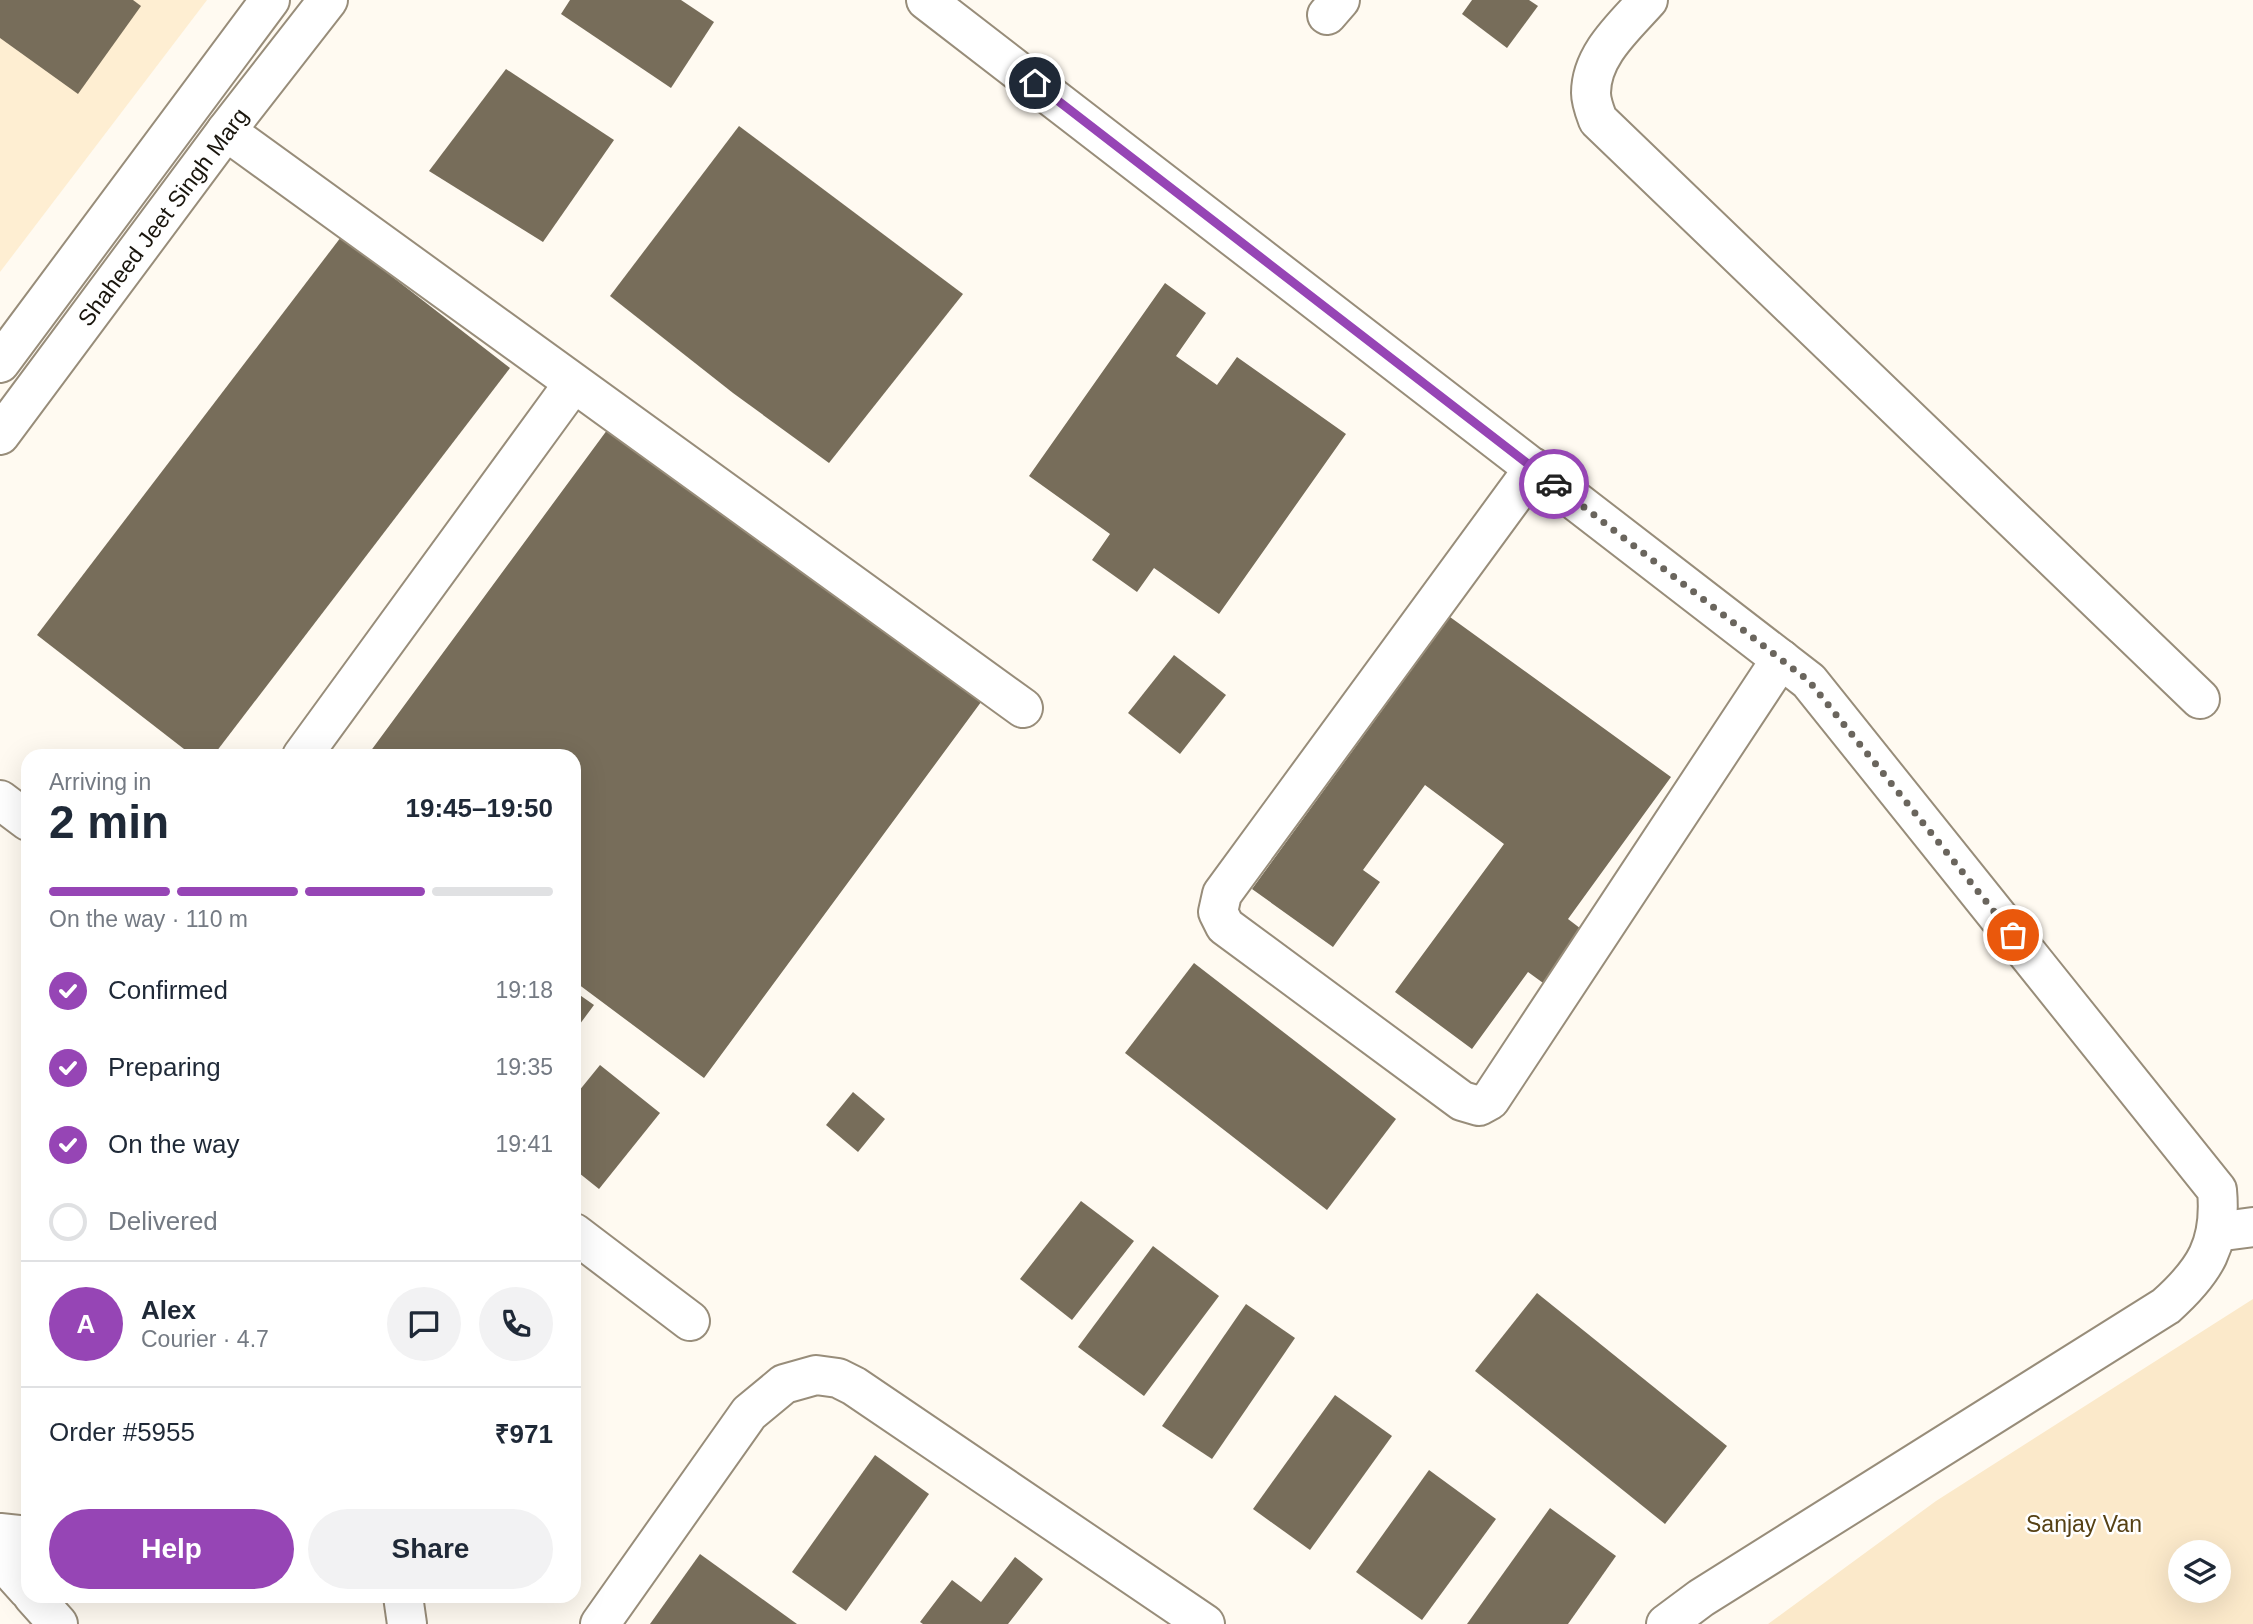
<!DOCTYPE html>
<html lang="en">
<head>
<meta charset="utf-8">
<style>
	body { margin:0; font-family:Arial,sans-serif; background:#f2f2f3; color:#1f2937; height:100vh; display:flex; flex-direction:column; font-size:26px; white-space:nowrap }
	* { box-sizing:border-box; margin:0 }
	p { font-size:23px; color:#747a83 }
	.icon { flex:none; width:38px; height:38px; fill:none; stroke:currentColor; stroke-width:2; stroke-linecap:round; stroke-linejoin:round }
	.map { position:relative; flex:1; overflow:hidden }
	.sheet { position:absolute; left:21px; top:749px; width:560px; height:854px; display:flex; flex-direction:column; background:#fff; border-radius:21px; box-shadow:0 7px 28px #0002 }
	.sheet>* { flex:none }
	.buttons { position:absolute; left:2168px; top:1540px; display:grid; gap:14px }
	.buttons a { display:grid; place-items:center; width:63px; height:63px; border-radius:50%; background:#fff; box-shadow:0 7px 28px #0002; font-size:35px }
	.pin { position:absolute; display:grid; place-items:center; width:60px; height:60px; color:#fff; margin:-30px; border:4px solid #fff; border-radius:50%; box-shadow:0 2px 7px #0007 }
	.courier { position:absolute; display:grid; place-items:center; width:70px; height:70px; margin:-35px; border:5px solid #9645b5; border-radius:50%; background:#fff; color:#222; box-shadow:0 2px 9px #0007 }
	.overview em { font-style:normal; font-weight:800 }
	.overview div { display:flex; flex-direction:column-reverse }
	.overview { display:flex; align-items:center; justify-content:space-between; height:119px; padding:0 28px }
	h1 { font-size:46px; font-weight:800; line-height:52px }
	.bar { display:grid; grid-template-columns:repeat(4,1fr); gap:10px 7px; align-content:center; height:84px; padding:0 28px }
	.bar i { height:9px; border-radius:5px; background:#e0e1e3 }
	.bar .selected { background:#9645b5 }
	.bar p { grid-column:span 4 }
	.line { display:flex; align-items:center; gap:18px; padding:0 28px; border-top:2px solid #e0e1e3 }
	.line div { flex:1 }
	.round { display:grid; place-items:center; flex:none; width:74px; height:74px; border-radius:37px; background:#f2f2f3 }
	ol { padding:0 28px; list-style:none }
	li { display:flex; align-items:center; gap:21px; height:77px }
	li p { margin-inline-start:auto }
	li .icon { padding:7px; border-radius:50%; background:#9645b5; color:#fff; stroke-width:4 }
	li:last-child { color:#747a83 }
	li i { width:38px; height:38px; border:4px solid #e0e1e3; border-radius:50% }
	.cta { display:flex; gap:14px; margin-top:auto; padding:14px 28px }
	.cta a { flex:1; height:80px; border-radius:42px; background:#9645b5; color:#fff; font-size:28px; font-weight:800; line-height:80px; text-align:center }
	.cta a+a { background:#f2f2f3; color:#1f2937 }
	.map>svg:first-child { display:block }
	.built { fill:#feeed2 }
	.green { fill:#fbe9ca; fill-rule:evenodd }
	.building { fill:#776d5a }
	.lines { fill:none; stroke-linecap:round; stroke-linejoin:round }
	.minor-casing { stroke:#988d7a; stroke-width:42 }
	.major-casing { stroke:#988d7a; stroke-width:42 }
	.minor { stroke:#fff; stroke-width:38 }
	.major { stroke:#fff; stroke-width:38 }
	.done { stroke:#6a655d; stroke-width:7; stroke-dasharray:0 12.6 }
	.route { stroke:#9645b5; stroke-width:9 }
	.labels { text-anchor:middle; stroke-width:5; stroke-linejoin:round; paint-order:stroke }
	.street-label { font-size:23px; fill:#19150d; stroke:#fff }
	.park-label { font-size:23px; fill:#564114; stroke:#fff }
</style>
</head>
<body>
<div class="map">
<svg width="2253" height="1624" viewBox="0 0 2253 1624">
	<rect width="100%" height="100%" fill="#fffaf1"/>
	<path class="built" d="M0,0H207L0,272Z"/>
	<path class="green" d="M2253,1299V1624H1768L1936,1501ZM2180,1552H2219V1591H2180Z"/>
	<g class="building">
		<path d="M0,0H133L141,6L78,94L0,38Z"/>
		<path d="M570,0H681L714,22L671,88L561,14Z"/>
		<path d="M1472,0H1529L1538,6L1507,48L1462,14Z"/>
		<path d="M506,69L614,140L543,242L429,171Z"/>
		<path d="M739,126L963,294L829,463L733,393L610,296Z"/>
		<path d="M341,237L510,368L213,756H193L37,635Z"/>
		<path d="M1165,283L1206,313L1176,356L1217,385L1237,357L1346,434L1219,614L1154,568L1137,592L1092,560L1110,534L1029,476Z"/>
		<path d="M613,422L984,698L704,1078L574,981V756H367Z"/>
		<path d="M1450,617L1671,777L1568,919L1589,935L1550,988L1528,972L1472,1049L1395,992L1504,844L1425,785L1363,870L1380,882L1333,947L1252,889Z"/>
		<path d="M1174,655L1226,695L1180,754L1128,713Z"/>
		<path d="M1194,963L1396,1119L1327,1210L1125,1053Z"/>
		<path d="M574,991L594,1005L574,1032Z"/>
		<path d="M600,1065L660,1113L599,1189L574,1169V1097Z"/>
		<path d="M853,1092L885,1119L858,1152L826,1125Z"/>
		<path d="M1081,1201L1134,1241L1072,1320L1020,1279Z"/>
		<path d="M1153,1246L1219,1296L1144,1396L1078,1347Z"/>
		<path d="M1537,1293L1727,1446L1665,1524L1475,1371Z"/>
		<path d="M1246,1304L1295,1338L1212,1459L1162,1426Z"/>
		<path d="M1335,1395L1392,1436L1310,1550L1253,1509Z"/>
		<path d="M875,1455L929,1494L846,1611L792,1572Z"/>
		<path d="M1429,1470L1496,1519L1422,1620L1356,1572Z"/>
		<path d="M1550,1508L1616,1556L1568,1624H1467Z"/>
		<path d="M700,1554L797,1624H650Z"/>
		<path d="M1015,1557L1043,1579L1008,1624H923L920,1622L952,1580L981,1602Z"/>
	</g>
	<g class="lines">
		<defs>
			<g id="minor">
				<path d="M926,0L1809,681L2217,1190C2222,1244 2205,1271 2166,1306L1701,1598L1666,1624"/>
				<path d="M1648,0C1624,27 1591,55 1591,93C1591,102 1595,112 1598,120L2200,699"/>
				<path d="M1327,15L1340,0"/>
				<path d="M226,131L1023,708"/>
				<path d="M1534,468L1222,894L1218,912L1225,926L1462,1101L1479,1106L1490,1100L1781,659"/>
				<path d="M302,756L573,384"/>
				<path d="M0,800L28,821"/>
				<path d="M2216,1232L2253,1227"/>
				<path d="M574,1233L690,1321"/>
				<path d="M0,1533L28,1536"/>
				<path d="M0,1559L28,1590"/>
				<path d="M33,1596L58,1624"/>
				<path d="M403,1596L407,1624"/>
				<path d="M600,1624L749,1413L784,1384L816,1375L838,1378L854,1386L1205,1624"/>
			</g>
			<g id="major">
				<path d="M0,363L270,0"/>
				<path d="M0,435L226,131L328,0"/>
			</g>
		</defs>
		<use href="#minor" class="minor-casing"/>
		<use href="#major" class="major-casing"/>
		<use href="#minor" class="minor"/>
		<use href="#major" class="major"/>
	</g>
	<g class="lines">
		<path class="done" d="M1554,484L1809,681L2013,935"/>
		<path class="route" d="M1035,83L1554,484"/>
	</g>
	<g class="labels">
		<g class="street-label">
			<text transform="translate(163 217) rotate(-53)" y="8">Shaheed Jeet Singh Marg</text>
		</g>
		<g class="park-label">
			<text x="2084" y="1532">Sanjay Van</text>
		</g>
	</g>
</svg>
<div class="buttons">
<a><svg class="icon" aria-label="layers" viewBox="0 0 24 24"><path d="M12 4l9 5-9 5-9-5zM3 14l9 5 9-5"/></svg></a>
</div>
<div class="pin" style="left:2013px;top:935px;background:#ea580c"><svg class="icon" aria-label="bag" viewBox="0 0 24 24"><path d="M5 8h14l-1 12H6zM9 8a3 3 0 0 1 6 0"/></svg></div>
<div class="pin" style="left:1035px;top:83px;background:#1f2937"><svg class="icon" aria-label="home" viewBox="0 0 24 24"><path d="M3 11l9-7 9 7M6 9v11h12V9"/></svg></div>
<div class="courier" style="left:1554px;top:484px"><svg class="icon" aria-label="car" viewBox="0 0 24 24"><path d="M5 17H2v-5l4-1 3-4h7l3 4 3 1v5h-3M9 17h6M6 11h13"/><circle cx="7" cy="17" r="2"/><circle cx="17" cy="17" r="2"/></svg></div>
<section class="sheet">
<div class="overview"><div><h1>2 min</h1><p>Arriving in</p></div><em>19:45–19:50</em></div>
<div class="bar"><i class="selected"></i><i class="selected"></i><i class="selected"></i><i></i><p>On the way · 110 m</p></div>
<ol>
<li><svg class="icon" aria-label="check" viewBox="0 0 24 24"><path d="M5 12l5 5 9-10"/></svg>Confirmed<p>19:18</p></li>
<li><svg class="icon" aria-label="check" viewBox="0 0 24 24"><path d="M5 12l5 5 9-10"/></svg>Preparing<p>19:35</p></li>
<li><svg class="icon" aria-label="check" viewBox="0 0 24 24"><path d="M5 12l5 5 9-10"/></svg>On the way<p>19:41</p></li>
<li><i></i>Delivered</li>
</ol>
<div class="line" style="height:126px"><b class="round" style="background:#9645b5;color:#fff">A</b><div><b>Alex</b><p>Courier · 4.7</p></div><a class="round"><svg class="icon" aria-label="chat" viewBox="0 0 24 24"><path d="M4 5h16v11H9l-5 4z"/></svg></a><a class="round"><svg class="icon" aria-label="phone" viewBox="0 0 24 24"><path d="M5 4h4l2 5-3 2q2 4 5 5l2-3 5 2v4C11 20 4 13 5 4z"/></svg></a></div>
<div class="line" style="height:91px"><div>Order #5955</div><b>₹971</b></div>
<div class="cta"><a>Help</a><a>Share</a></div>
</section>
</div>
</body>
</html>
